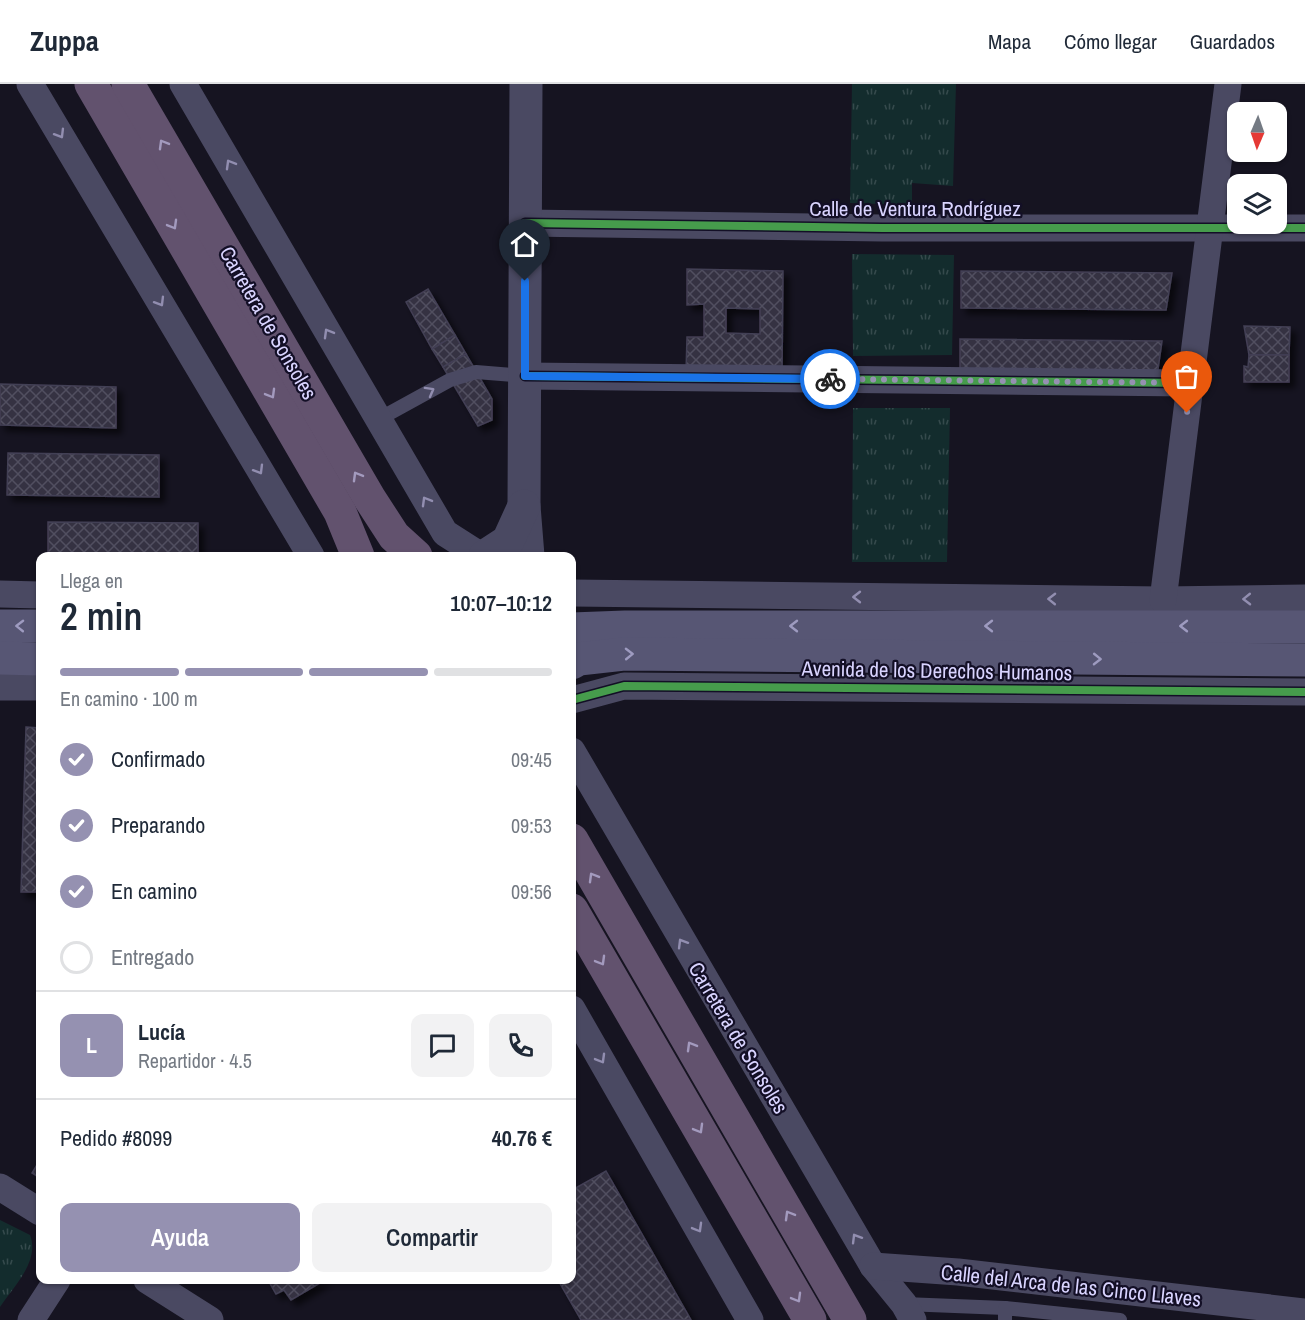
<!DOCTYPE html>
<html lang="es">
<head>
<meta charset="utf-8">
<style>
	body { margin:0; font-family:"Archivo Narrow",sans-serif; background:#f2f2f3; color:#1f2937; height:100vh; display:flex; flex-direction:column; font-size:22px; white-space:nowrap }
	* { box-sizing:border-box; margin:0 }
	p { font-size:20px; color:#747a83 }
	.icon { flex:none; width:33px; height:33px; fill:none; stroke:currentColor; stroke-width:2; stroke-linecap:round; stroke-linejoin:round }
	.map { position:relative; flex:1; overflow:hidden }
	.sheet { position:absolute; left:36px; top:468px; width:540px; height:732px; display:flex; flex-direction:column; background:#fff; border-radius:12px; box-shadow:0 2px 4px #0004 }
	.sheet>* { flex:none }
	.needle { width:39px; rotate:182deg }
	.fabs { position:absolute; left:1227px; top:18px; display:grid; gap:12px }
	.fabs a { display:grid; place-items:center; width:60px; height:60px; border-radius:12px; background:#fff; box-shadow:0 2px 4px #0004; font-size:30px }
	.pin { position:absolute; display:grid; place-items:center; width:51px; height:51px; color:#fff; margin:-62px -26px; border-radius:50% 50% 50% 0; rotate:-45deg; box-shadow:0 0 6px #0007 }
	.pin .icon { rotate:45deg }
	.courier { position:absolute; display:grid; place-items:center; width:60px; height:60px; margin:-30px; border:4px solid #1a73e8; border-radius:50%; background:#fff; color:#222; box-shadow:0 2px 8px #0007 }
	.headline em { font-style:normal; font-weight:600 }
	.headline div { display:flex; flex-direction:column-reverse }
	.headline { display:flex; align-items:center; justify-content:space-between; height:102px; padding:0 24px }
	h1 { font-size:39px; font-weight:600; line-height:45px }
	.bar { display:grid; grid-template-columns:repeat(4,1fr); gap:9px 6px; align-content:center; height:72px; padding:0 24px }
	.bar i { height:8px; border-radius:4px; background:#e0e1e3 }
	.bar .current { background:#9591b1 }
	.bar p { grid-column:span 4 }
	.line { display:flex; align-items:center; gap:15px; padding:0 24px; border-top:2px solid #e0e1e3 }
	.line div { flex:1 }
	.round { display:grid; place-items:center; flex:none; width:63px; height:63px; border-radius:12px; background:#f2f2f3 }
	ol { padding:0 24px; list-style:none }
	li { display:flex; align-items:center; gap:18px; height:66px }
	li p { margin-inline-start:auto }
	li .icon { padding:6px; border-radius:50%; background:#9591b1; color:#fff; stroke-width:4 }
	li:last-child { color:#747a83 }
	li i { width:33px; height:33px; border:3px solid #e0e1e3; border-radius:50% }
	.primary-button { display:flex; gap:12px; margin-top:auto; padding:12px 24px }
	.primary-button a { flex:1; height:69px; border-radius:12px; background:#9591b1; color:#fff; font-size:24px; font-weight:600; line-height:69px; text-align:center }
	.primary-button a+a { background:#f2f2f3; color:#1f2937 }
	header { display:flex; align-items:center; gap:36px; box-sizing:border-box; height:84px; padding:0 30px; background:#fff; border-bottom:2px solid #e0e1e3 }
	header strong { font-size:28px }
	nav { display:flex; gap:33px; margin-inline-start:auto; font-size:21px }
	.map>svg:first-child { display:block }
	.grass { fill:url(#grass-tufts) }
	.building { fill:url(#building-cross-hatch); stroke:#433f54; stroke-width:1.5; fill-rule:evenodd; filter:url(#shadow) }
	.lines { fill:none; stroke-linecap:round; stroke-linejoin:round }
	.service { stroke:#4a4962; stroke-width:14 }
	.minor { stroke:#4a4962; stroke-width:27 }
	.tertiary { stroke:#4a4962; stroke-width:33 }
	.secondary { stroke:#575674; stroke-width:33 }
	.trunk { stroke:#62526e; stroke-width:33 }
	.cycleway-casing { stroke:#130f26; stroke-width:11 }
	.cycleway { stroke:#469c4c; stroke-width:8 }
	.oneway { stroke:#928eb0 }
	.oneway2 { stroke:#a39abe }
	.oneway3 { stroke:#9e9bc0 }
	.done { stroke:#9591b1; stroke-width:6; stroke-dasharray:0 10.8 }
	.route { stroke:#1a73e8; stroke-width:8 }
	.labels { text-anchor:middle; stroke-width:4.5; stroke-linejoin:round; paint-order:stroke }
	.street-label { font-size:21px; fill:#d9d4ff; stroke:#130f26 }
</style>
</head>
<body>
<header>
<strong>Zuppa</strong>
<nav><a>Mapa</a><a>Cómo llegar</a><a>Guardados</a></nav>
</header>
<div class="map">
<svg width="1305" height="1236" viewBox="0 0 1305 1236">
	<defs>
		<pattern id="grass-tufts" width="24" height="20" patternUnits="userSpaceOnUse" patternTransform="scale(1.5)"><rect width="24" height="20" fill="#132c2d"/><path d="M3 7l-1-3M5 7V3M7 7l1-3M15 17l-1-3M17 17v-4M19 17l1-3" fill="none" stroke="#354a4c"/></pattern>
		<pattern id="building-cross-hatch" width="8" height="8" patternUnits="userSpaceOnUse" patternTransform="scale(1.5)"><rect width="8" height="8" fill="#343243"/><path d="M0 0l8 8M0 8l8-8" fill="none" stroke="#514f5f"/></pattern>
		<filter id="shadow"><feDropShadow dx="5.5" dy="5.5" stdDeviation="3" flood-color="#0009"/></filter>
	</defs>
	<rect width="100%" height="100%" fill="#161421"/>
	<g class="grass">
		<path d="M852,0H956L953,102L912,99V121L850,119Z"/>
		<path d="M852,170L954,171L952,271L853,272Z"/>
		<path d="M853,324H950L947,478H852Z"/>
		<path d="M0,1136L30,1151C40,1177 14,1202 0,1223Z"/>
	</g>
	<g class="building">
		<path d="M687,185L783,187L782,289L686,288L687,253H704V220L687,221ZM726,224L760,225V250L726,249Z"/>
		<path d="M961,187L1172,189L1166,226L961,224Z"/>
		<path d="M428,205L455,251L432,265L406,218Z"/>
		<path d="M1244,242L1290,243L1289,271H1249Z"/>
		<path d="M455,251L466,270L443,283L432,265Z"/>
		<path d="M960,255L1162,257L1157,292L960,290Z"/>
		<path d="M466,270L492,315V336L478,342L443,283Z"/>
		<path d="M1249,271H1289V298H1244V282L1248,283Z"/>
		<path d="M0,300L116,303V344L0,341Z"/>
		<path d="M8,369L159,371V413L7,411Z"/>
		<path d="M48,438L198,439V472H48Z"/>
		<path d="M26,643L40,644V808H21Z"/>
		<path d="M40,1076V1094L32,1089Z"/>
		<path d="M606,1087L691,1236H581L558,1196H572V1106Z"/>
		<path d="M268,1196H325L291,1216L284,1206L276,1210Z"/>
	</g>
	<g class="lines">
		<g class="service">
			<path d="M379,335L450,296L476,288L524,292"/>
			<path d="M904,1220L1005,1224"/>
			<path d="M1005,1236V1224L1120,1236"/>
		</g>
		<g class="minor">
			<path d="M30,0L311,472"/>
			<path d="M183,0L445,449L481,472"/>
			<path d="M525,139L882,144H1305"/>
			<path d="M525,292L1190,299"/>
			<path d="M572,509L1163,516L1305,514"/>
			<path d="M0,510L40,511"/>
			<path d="M1163,516L1228,0"/>
			<path d="M0,603H40"/>
			<path d="M572,616L624,602L1305,608"/>
			<path d="M572,667L873,1182L904,1220L913,1236"/>
			<path d="M572,925L750,1236"/>
			<path d="M0,1103L40,1128"/>
			<path d="M873,1182L958,1188L1305,1228"/>
			<path d="M147,1196L210,1236"/>
			<path d="M31,1236L57,1196"/>
		</g>
		<g class="tertiary">
			<path d="M526,0L524,422L528,472"/>
			<path d="M485,472L508,457L524,422"/>
		</g>
		<g class="secondary">
			<path d="M0,542H40"/>
			<path d="M572,545L625,543H1305"/>
			<path d="M0,574L40,575"/>
			<path d="M572,579L579,575L624,570L1305,576"/>
		</g>
		<g class="trunk">
			<path d="M91,0L340,428L358,472"/>
			<path d="M128,0L370,415L394,452L416,472"/>
			<path d="M572,756L850,1236"/>
			<path d="M572,826L810,1236"/>
		</g>
		<defs>
			<g id="cycleway">
				<path d="M525,139L882,144H1305"/>
				<path d="M525,292L1190,299"/>
				<path d="M572,616L624,602L1305,608"/>
			</g>
		</defs>
		<use href="#cycleway" class="cycleway-casing"/>
		<use href="#cycleway" class="cycleway"/>
	</g>
	<defs><path id="oneway-chevron" d="M-2-3.5L2.5 0L-2 3.5" fill="none" stroke-width="1.6" stroke-linecap="round" stroke-linejoin="round" transform="scale(1.5)"/></defs>
	<g class="oneway">
		<use href="#oneway-chevron" transform="translate(60 50) rotate(59)"/>
		<use href="#oneway-chevron" transform="translate(230 80) rotate(-120)"/>
		<use href="#oneway-chevron" transform="translate(160 218) rotate(59)"/>
		<use href="#oneway-chevron" transform="translate(328 249) rotate(-120)"/>
		<use href="#oneway-chevron" transform="translate(430 307) rotate(-29)"/>
		<use href="#oneway-chevron" transform="translate(259 386) rotate(59)"/>
		<use href="#oneway-chevron" transform="translate(426 417) rotate(-120)"/>
		<use href="#oneway-chevron" transform="translate(857 513) rotate(-180)"/>
		<use href="#oneway-chevron" transform="translate(1052 515) rotate(-179)"/>
		<use href="#oneway-chevron" transform="translate(1247 515) rotate(179)"/>
		<use href="#oneway-chevron" transform="translate(682 859) rotate(-121)"/>
		<use href="#oneway-chevron" transform="translate(601 975) rotate(60)"/>
		<use href="#oneway-chevron" transform="translate(698 1144) rotate(60)"/>
		<use href="#oneway-chevron" transform="translate(856 1154) rotate(-121)"/>
	</g>
	<g class="oneway2">
		<use href="#oneway-chevron" transform="translate(163 60) rotate(-120)"/>
		<use href="#oneway-chevron" transform="translate(173 141) rotate(60)"/>
		<use href="#oneway-chevron" transform="translate(271 310) rotate(60)"/>
		<use href="#oneway-chevron" transform="translate(357 392) rotate(-120)"/>
		<use href="#oneway-chevron" transform="translate(593 793) rotate(-120)"/>
		<use href="#oneway-chevron" transform="translate(601 877) rotate(60)"/>
		<use href="#oneway-chevron" transform="translate(691 962) rotate(-120)"/>
		<use href="#oneway-chevron" transform="translate(699 1045) rotate(60)"/>
		<use href="#oneway-chevron" transform="translate(789 1131) rotate(-120)"/>
		<use href="#oneway-chevron" transform="translate(797 1214) rotate(60)"/>
	</g>
	<g class="oneway3">
		<use href="#oneway-chevron" transform="translate(20 542) rotate(-179)"/>
		<use href="#oneway-chevron" transform="translate(794 542) rotate(180)"/>
		<use href="#oneway-chevron" transform="translate(989 542) rotate(180)"/>
		<use href="#oneway-chevron" transform="translate(1184 542) rotate(-180)"/>
		<use href="#oneway-chevron" transform="translate(629 570) rotate(-1)"/>
		<use href="#oneway-chevron" transform="translate(1097 575) rotate(1)"/>
	</g>
	<g class="lines">
		<path class="done" d="M830,295L1190,299L1187,329"/>
		<path class="route" d="M525,197V292L830,295"/>
	</g>
	<g class="labels">
		<g class="street-label">
			<text x="915" y="132">Calle de Ventura Rodríguez</text>
			<text transform="translate(268 239) rotate(60)" y="7">Carretera de Sonsoles</text>
			<text transform="translate(937 587) rotate(1)" y="7">Avenida de los Derechos Humanos</text>
			<text transform="translate(738 954) rotate(59)" y="7">Carretera de Sonsoles</text>
			<text transform="translate(1071 1202) rotate(6)" y="7">Calle del Arca de las Cinco Llaves</text>
		</g>
	</g>
</svg>
<div class="fabs">
<a><svg class="needle" viewBox="-14 -14 28 28"><path d="M0-13l5 13h-10z" fill="#e53935"/><path d="M0 13l5-13h-10z" fill="#747a83"/></svg></a>
<a><svg class="icon" aria-label="layers" viewBox="0 0 24 24"><path d="M12 4l9 5-9 5-9-5zM3 14l9 5 9-5"/></svg></a>
</div>
<div class="pin" style="left:1187px;top:329px;background:#ea580c"><svg class="icon" aria-label="bag" viewBox="0 0 24 24"><path d="M5 8h14l-1 12H6zM9 8a3 3 0 0 1 6 0"/></svg></div>
<div class="pin" style="left:525px;top:197px;background:#1f2937"><svg class="icon" aria-label="home" viewBox="0 0 24 24"><path d="M3 11l9-7 9 7M6 9v11h12V9"/></svg></div>
<div class="courier" style="left:830px;top:295px"><svg class="icon" aria-label="bike" viewBox="0 0 24 24"><circle cx="6" cy="16" r="4"/><circle cx="18" cy="16" r="4"/><path d="M6 16l4-8h5l3 8M10 8l3 8H6M13 5h3"/></svg></div>
<section class="sheet">
<div class="headline"><div><h1>2 min</h1><p>Llega en</p></div><em>10:07–10:12</em></div>
<div class="bar"><i class="current"></i><i class="current"></i><i class="current"></i><i></i><p>En camino · 100 m</p></div>
<ol>
<li><svg class="icon" aria-label="check" viewBox="0 0 24 24"><path d="M5 12l5 5 9-10"/></svg>Confirmado<p>09:45</p></li>
<li><svg class="icon" aria-label="check" viewBox="0 0 24 24"><path d="M5 12l5 5 9-10"/></svg>Preparando<p>09:53</p></li>
<li><svg class="icon" aria-label="check" viewBox="0 0 24 24"><path d="M5 12l5 5 9-10"/></svg>En camino<p>09:56</p></li>
<li><i></i>Entregado</li>
</ol>
<div class="line" style="height:108px"><b class="round" style="background:#9591b1;color:#fff">L</b><div><b>Lucía</b><p>Repartidor · 4.5</p></div><a class="round"><svg class="icon" aria-label="chat" viewBox="0 0 24 24"><path d="M4 5h16v11H9l-5 4z"/></svg></a><a class="round"><svg class="icon" aria-label="phone" viewBox="0 0 24 24"><path d="M5 4h4l2 5-3 2q2 4 5 5l2-3 5 2v4C11 20 4 13 5 4z"/></svg></a></div>
<div class="line" style="height:78px"><div>Pedido #8099</div><b>40.76 €</b></div>
<div class="primary-button"><a>Ayuda</a><a>Compartir</a></div>
</section>
</div>
</body>
</html>
